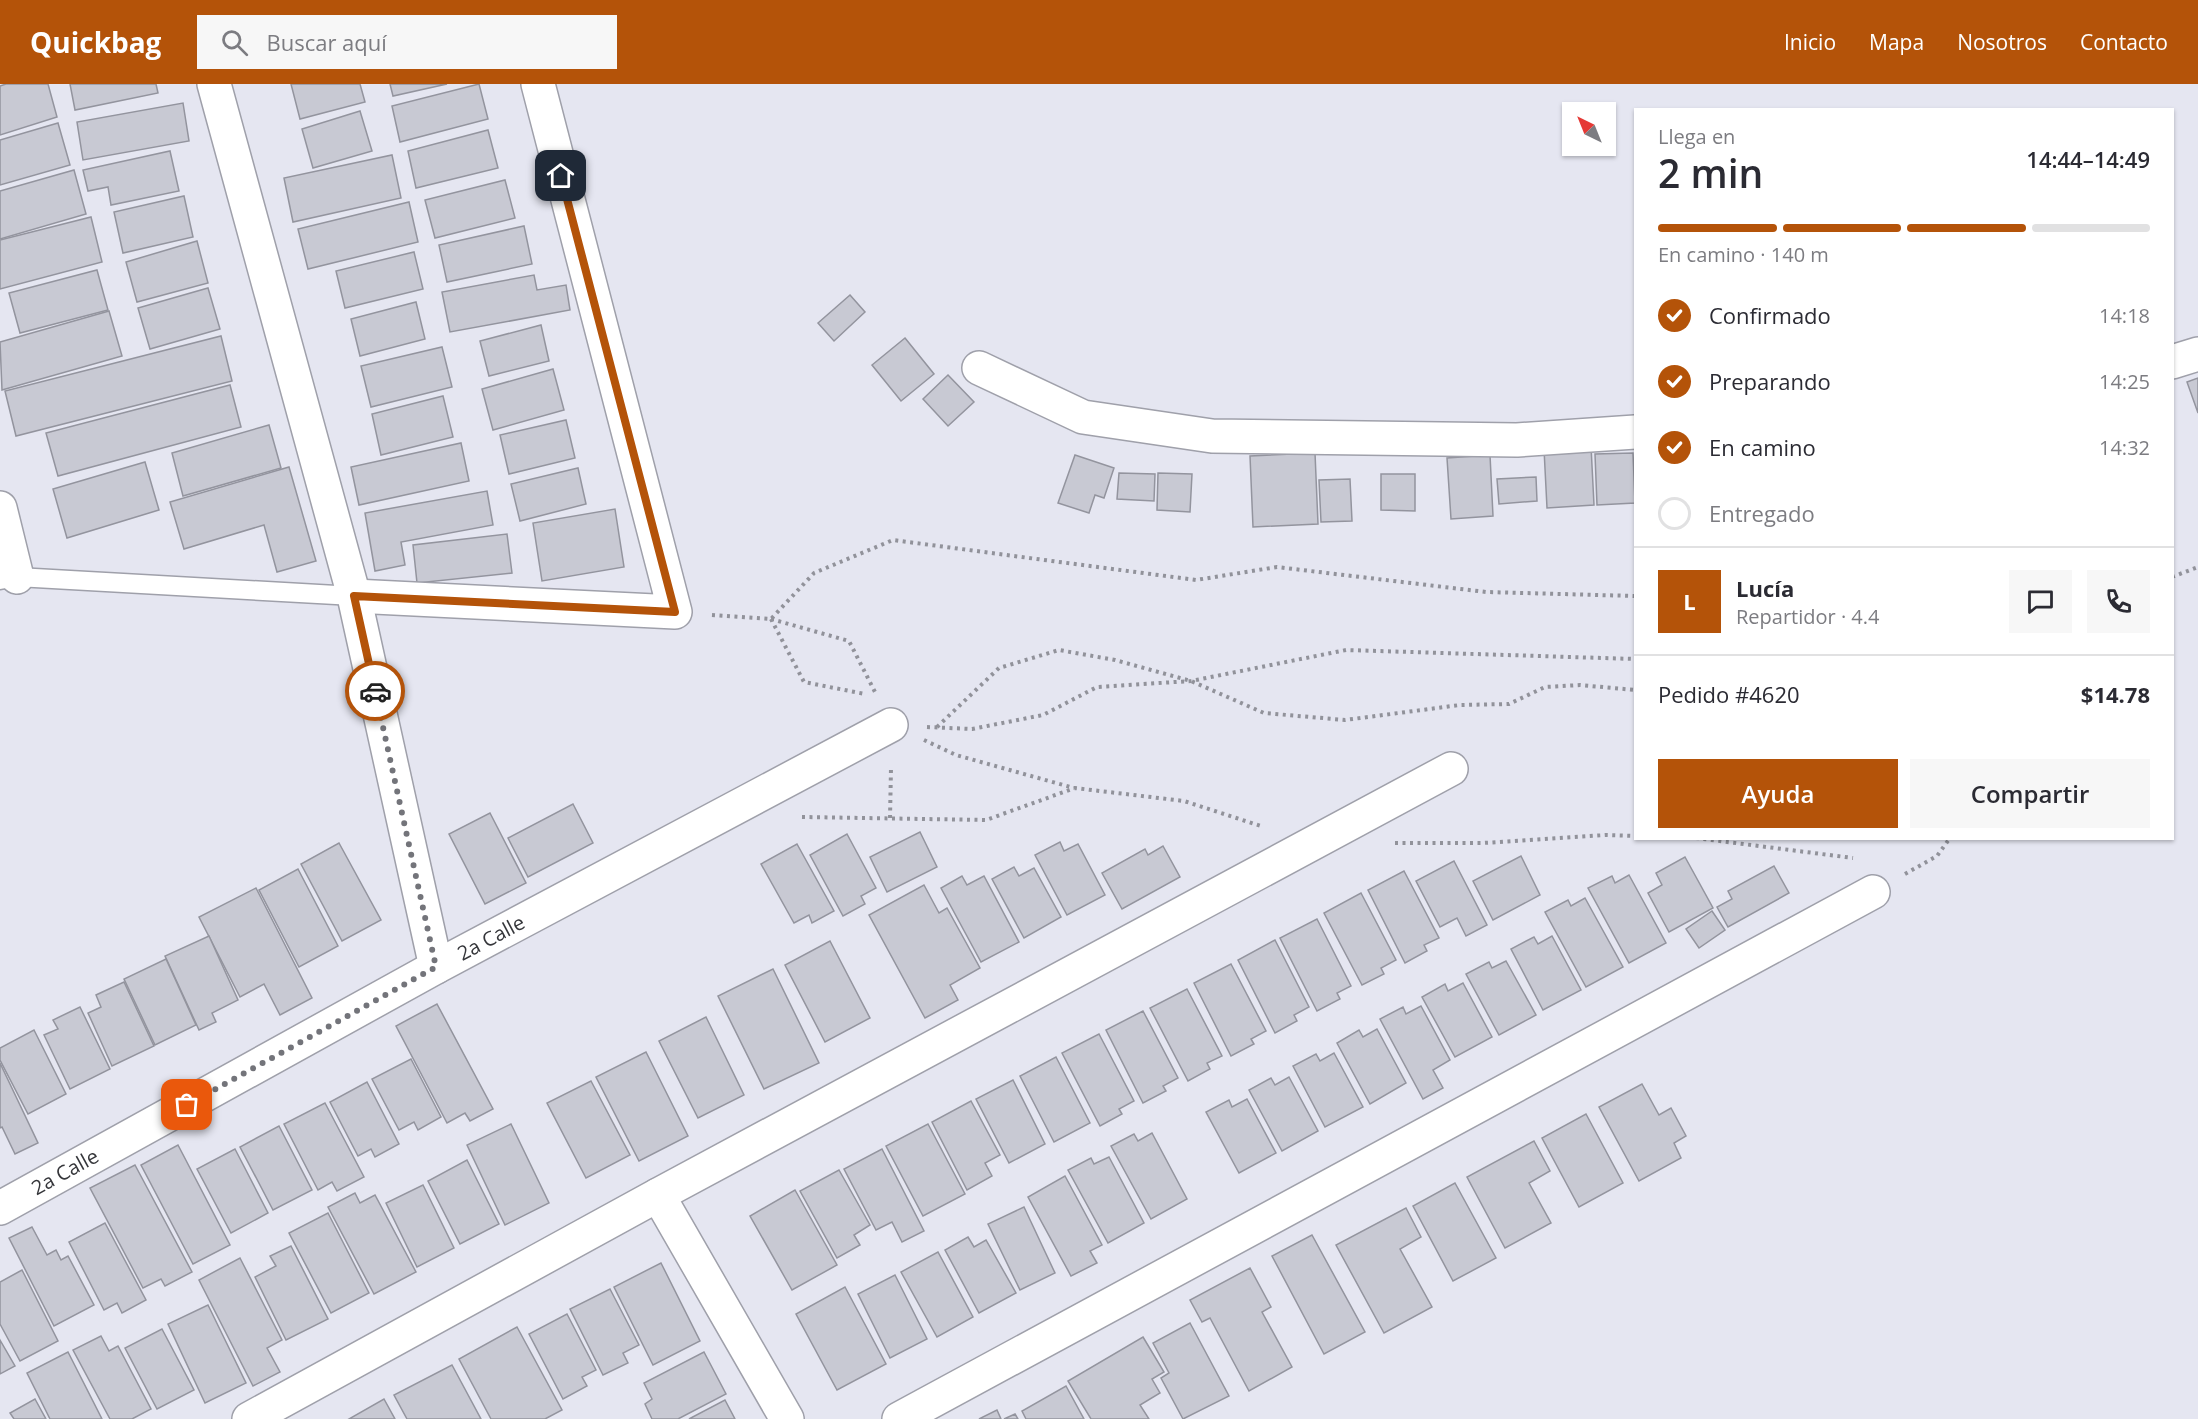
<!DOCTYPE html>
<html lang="es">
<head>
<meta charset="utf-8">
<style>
	body { margin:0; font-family:"Open Sans",sans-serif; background:#f7f7f7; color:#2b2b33; height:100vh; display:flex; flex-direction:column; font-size:22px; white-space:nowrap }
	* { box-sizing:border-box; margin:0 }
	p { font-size:20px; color:#7c7c81 }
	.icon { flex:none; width:33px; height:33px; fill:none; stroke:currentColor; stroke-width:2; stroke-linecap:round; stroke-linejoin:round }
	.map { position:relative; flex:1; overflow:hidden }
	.details { position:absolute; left:1634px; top:24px; width:540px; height:732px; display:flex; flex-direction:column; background:#fff; border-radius:0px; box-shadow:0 2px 4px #0004 }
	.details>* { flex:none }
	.needle { width:39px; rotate:317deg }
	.controls { position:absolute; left:1562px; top:18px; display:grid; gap:12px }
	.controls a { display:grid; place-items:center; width:54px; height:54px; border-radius:0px; background:#fff; box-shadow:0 2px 4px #0004; font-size:30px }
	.pin { position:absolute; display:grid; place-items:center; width:51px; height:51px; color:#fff; margin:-26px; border-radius:12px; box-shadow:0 3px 9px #0006 }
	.courier { position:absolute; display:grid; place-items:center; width:60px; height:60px; margin:-30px; border:4px solid #b45309; border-radius:50%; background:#fff; color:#222; box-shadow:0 2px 8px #0007 }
	.head em { font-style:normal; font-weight:600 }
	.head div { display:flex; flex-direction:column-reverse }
	.head { display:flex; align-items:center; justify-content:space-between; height:102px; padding:0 24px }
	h1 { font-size:39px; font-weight:600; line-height:45px }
	.bar { display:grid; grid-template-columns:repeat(4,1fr); gap:9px 6px; align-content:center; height:72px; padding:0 24px }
	.bar i { height:8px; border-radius:4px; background:#e1e1e2 }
	.bar .active { background:#b45309 }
	.bar p { grid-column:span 4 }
	.line { display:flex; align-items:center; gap:15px; padding:0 24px; border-top:2px solid #e1e1e2 }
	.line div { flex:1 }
	.round { display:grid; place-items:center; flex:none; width:63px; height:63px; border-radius:0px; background:#f7f7f7 }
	ol { padding:0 24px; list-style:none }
	li { display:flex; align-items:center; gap:18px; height:66px }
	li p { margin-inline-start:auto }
	li .icon { padding:6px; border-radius:50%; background:#b45309; color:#fff; stroke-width:4 }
	li:last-child { color:#7c7c81 }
	li i { width:33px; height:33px; border:3px solid #e1e1e2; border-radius:50% }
	.cta { display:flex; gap:12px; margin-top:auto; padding:12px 24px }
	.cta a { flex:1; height:69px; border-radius:0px; background:#b45309; color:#fff; font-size:24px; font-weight:600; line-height:69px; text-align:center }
	.cta a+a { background:#f7f7f7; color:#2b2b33 }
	header { display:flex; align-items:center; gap:36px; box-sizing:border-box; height:84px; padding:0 30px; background:#b45309; color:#fff }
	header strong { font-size:28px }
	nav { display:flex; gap:33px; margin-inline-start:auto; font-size:21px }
	.search { width:420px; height:54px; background:#f7f7f7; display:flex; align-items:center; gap:15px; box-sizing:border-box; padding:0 21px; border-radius:0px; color:#7c7c81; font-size:22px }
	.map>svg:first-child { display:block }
	.building { fill:#c8c9d3; stroke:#93949e; stroke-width:1.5 }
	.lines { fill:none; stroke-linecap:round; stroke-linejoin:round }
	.service-casing { stroke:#9fa0aa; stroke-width:21 }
	.minor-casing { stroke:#9fa0aa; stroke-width:36 }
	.path { stroke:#91929a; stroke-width:4; stroke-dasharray:3 4.5; stroke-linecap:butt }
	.service { stroke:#fff; stroke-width:18 }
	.minor { stroke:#fff; stroke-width:33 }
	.done { stroke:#73747a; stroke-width:6; stroke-dasharray:0 10.8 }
	.route { stroke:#b45309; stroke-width:8 }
	.labels { text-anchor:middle; stroke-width:5; stroke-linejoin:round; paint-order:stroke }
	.street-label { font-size:20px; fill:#35363a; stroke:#fff }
</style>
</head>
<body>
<header>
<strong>Quickbag</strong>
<div class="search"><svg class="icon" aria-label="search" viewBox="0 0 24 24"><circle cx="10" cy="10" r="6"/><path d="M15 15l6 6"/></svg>Buscar aquí</div>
<nav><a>Inicio</a><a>Mapa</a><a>Nosotros</a><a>Contacto</a></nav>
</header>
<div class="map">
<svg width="2198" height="1335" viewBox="0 0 2198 1335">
	<rect width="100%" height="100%" fill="#e5e6f1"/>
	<g class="building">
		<path d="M6,0H48L57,33L0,51V2Z"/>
		<path d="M70,0H156L158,9L75,26Z"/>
		<path d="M291,0H360L365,18L300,35Z"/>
		<path d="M390,0H447L393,12Z"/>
		<path d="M479,0L488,35L400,58L392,22Z"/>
		<path d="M183,19L189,57L83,76L77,38Z"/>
		<path d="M360,27L372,67L313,84L302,45Z"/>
		<path d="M58,39L70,81L0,101V56Z"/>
		<path d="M488,46L498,84L416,104L408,67Z"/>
		<path d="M170,67L179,107L111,121L108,103L88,107L83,86Z"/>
		<path d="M392,71L401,114L293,138L284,94Z"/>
		<path d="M74,86L86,130L0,155V107Z"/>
		<path d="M505,96L515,134L435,154L425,116Z"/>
		<path d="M184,112L193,153L123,169L114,128Z"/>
		<path d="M409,118L418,158L308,185L298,145Z"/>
		<path d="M91,133L102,178L0,205V156Z"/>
		<path d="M524,142L532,180L447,198L439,161Z"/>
		<path d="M197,157L208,199L137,218L126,178Z"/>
		<path d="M414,168L423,205L345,224L336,187Z"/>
		<path d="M97,186L108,226L20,249L9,209Z"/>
		<path d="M534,191L537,206L566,201L570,226L450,248L442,208Z"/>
		<path d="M208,204L220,245L150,265L138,224Z"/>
		<path d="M850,211L865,228L834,257L818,239Z"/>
		<path d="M416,218L425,255L360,272L351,235Z"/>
		<path d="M109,227L122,272L2,306L0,258Z"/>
		<path d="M541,241L549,277L489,292L480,257Z"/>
		<path d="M221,252L232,297L16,352L5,307Z"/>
		<path d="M905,254L934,290L901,317L872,281Z"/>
		<path d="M442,263L452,303L371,323L361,282Z"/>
		<path d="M553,285L564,326L493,346L482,305Z"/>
		<path d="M948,291L974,318L948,342L923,315Z"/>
		<path d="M2198,294V329L2187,298Z"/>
		<path d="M230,301L241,343L58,392L46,349Z"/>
		<path d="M443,312L453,353L381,371L372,330Z"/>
		<path d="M566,336L575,374L509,390L500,351Z"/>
		<path d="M269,341L281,384L183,412L172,369Z"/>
		<path d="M461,359L469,397L359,421L351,383Z"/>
		<path d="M1591,362L1594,421L1547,424L1544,365Z"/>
		<path d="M1315,369L1318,440L1253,443L1250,372Z"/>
		<path d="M1633,369L1635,419L1597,421L1595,370Z"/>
		<path d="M1075,371L1114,384L1104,414L1095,411L1089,429L1058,419Z"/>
		<path d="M1490,371L1493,432L1451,435L1447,374Z"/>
		<path d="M145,378L159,426L67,454L53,405Z"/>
		<path d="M289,383L316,477L277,488L264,441L184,465L170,418Z"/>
		<path d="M578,384L586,420L520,437L511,400Z"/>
		<path d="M1119,389L1155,390L1154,417L1117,415Z"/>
		<path d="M1158,389L1192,390L1190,428L1157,426Z"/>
		<path d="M1381,390H1415V427L1381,426Z"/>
		<path d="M1536,393L1537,417L1499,420L1497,395Z"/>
		<path d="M1350,395L1352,437L1321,438L1319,396Z"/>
		<path d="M487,407L493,441L401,458L405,481L375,487L365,429Z"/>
		<path d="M615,425L624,483L542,497L533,439Z"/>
		<path d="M507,450L512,489L417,499L413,461Z"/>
		<path d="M573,720L593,759L528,793L508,754Z"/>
		<path d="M490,729L526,799L485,820L449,750Z"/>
		<path d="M920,748L937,783L887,808L870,773Z"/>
		<path d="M847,750L876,804L861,812L865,820L843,832L810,771Z"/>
		<path d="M1060,758L1064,767L1078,760L1105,811L1067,831L1035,771Z"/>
		<path d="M339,759L381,836L342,857L301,780Z"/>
		<path d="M797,760L834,827L812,839L809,831L794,839L761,780Z"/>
		<path d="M1163,762L1180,793L1122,825L1102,789L1145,765L1148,771Z"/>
		<path d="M1521,772L1540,811L1493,836L1473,797Z"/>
		<path d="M1685,773L1713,824L1669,848L1648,809L1662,801L1656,789Z"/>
		<path d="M1454,777L1487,841L1466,852L1457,834L1440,843L1416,797Z"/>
		<path d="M1774,782L1789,809L1728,843L1717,823L1732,815L1728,807Z"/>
		<path d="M1014,783L1019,792L1034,784L1061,833L1024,854L992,795Z"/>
		<path d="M298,785L338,862L299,883L259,806Z"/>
		<path d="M1404,787L1439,854L1424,861L1427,867L1405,879L1368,806Z"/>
		<path d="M1629,791L1666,859L1629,879L1588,804L1612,792L1615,799Z"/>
		<path d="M962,792L967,801L984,792L1019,858L981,878L941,804Z"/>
		<path d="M924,801L939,829L947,824L980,884L950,901L958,916L925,934L869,831Z"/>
		<path d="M256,804L312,914L280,931L264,900L240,913L199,833Z"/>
		<path d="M1361,809L1396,876L1381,884L1384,890L1362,901L1324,829Z"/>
		<path d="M1585,814L1623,883L1586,903L1545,828L1568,816L1571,822Z"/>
		<path d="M1712,827L1725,846L1699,864L1686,845Z"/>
		<path d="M1317,835L1351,902L1337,909L1340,915L1317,927L1280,854Z"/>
		<path d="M209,852L238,916L212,929L216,938L199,946L165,872Z"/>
		<path d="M1552,852L1581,906L1543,926L1511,865L1534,853L1538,860Z"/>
		<path d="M1275,856L1309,923L1294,931L1297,937L1275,949L1238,876Z"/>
		<path d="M830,857L870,934L825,958L785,881Z"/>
		<path d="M166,875L196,941L155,961L124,895Z"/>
		<path d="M1506,877L1536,931L1499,951L1466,890L1489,878L1492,884Z"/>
		<path d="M1231,880L1266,947L1251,955L1254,960L1231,972L1194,899Z"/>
		<path d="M773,885L819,979L764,1005L718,912Z"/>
		<path d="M124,898L154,962L112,982L88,929L101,923L96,911Z"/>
		<path d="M1463,899L1492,953L1455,973L1422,913L1445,900L1448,907Z"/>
		<path d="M1187,905L1222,972L1207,979L1210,985L1188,997L1150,924Z"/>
		<path d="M437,920L493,1025L470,1037L465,1029L447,1039L396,942Z"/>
		<path d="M1421,922L1450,976L1433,986L1443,1004L1423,1015L1380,935L1403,923L1406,930Z"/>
		<path d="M80,923L110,985L70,1005L44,951L58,945L53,936Z"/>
		<path d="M1143,927L1178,994L1163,1002L1166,1007L1143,1019L1106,946Z"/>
		<path d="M706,933L744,1011L698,1034L659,957Z"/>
		<path d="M1377,945L1406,999L1370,1020L1337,959L1359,946L1363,953Z"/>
		<path d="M34,946L66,1010L28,1030L0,976V964Z"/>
		<path d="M1099,950L1134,1017L1119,1025L1122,1030L1100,1042L1062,969Z"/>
		<path d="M646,968L688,1052L639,1077L596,993Z"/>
		<path d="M1334,969L1363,1023L1325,1043L1293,982L1316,970L1320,977Z"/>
		<path d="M1056,973L1090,1039L1054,1058L1020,992Z"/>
		<path d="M411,975L441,1033L418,1046L414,1038L399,1046L372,995Z"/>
		<path d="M0,979L38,1059L15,1070L2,1043L0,1044Z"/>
		<path d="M1289,993L1318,1047L1282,1067L1249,1006L1271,994L1275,1001Z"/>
		<path d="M1013,996L1045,1060L1009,1079L976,1015Z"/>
		<path d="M591,997L630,1071L586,1094L547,1019Z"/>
		<path d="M367,998L399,1060L375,1073L371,1065L358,1072L330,1018Z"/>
		<path d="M1642,1000L1659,1031L1671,1024L1686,1052L1674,1059L1681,1074L1639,1097L1599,1023Z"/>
		<path d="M1247,1015L1276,1069L1239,1089L1206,1028L1229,1016L1232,1023Z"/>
		<path d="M971,1017L1000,1071L985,1079L992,1092L967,1106L932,1038Z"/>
		<path d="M325,1019L364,1093L337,1107L332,1098L318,1106L284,1040Z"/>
		<path d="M1586,1030L1623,1099L1579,1123L1542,1054Z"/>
		<path d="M511,1040L549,1119L505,1141L467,1061Z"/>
		<path d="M928,1040L965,1110L923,1132L886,1062Z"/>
		<path d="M279,1042L312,1106L273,1126L240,1063Z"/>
		<path d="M1152,1049L1187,1115L1151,1135L1111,1062L1134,1050L1138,1057Z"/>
		<path d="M1534,1057L1550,1087L1529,1099L1551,1139L1505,1164L1467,1093Z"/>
		<path d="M178,1061L230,1161L193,1180L141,1081Z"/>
		<path d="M235,1065L268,1129L231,1149L197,1085Z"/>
		<path d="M882,1065L924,1147L902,1158L892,1138L876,1146L844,1085Z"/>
		<path d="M1109,1073L1144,1139L1108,1159L1068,1086L1091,1074L1094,1080Z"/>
		<path d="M467,1076L499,1140L460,1160L428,1097Z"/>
		<path d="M135,1081L192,1188L165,1202L161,1195L143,1204L90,1104Z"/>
		<path d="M839,1086L870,1141L854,1151L860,1161L837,1174L800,1107Z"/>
		<path d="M1065,1092L1102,1161L1090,1167L1097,1179L1071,1192L1028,1113Z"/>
		<path d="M1455,1099L1496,1174L1453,1197L1413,1122Z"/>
		<path d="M423,1101L454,1164L417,1183L386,1119Z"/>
		<path d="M795,1106L837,1181L792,1206L750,1132Z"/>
		<path d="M355,1109L360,1119L375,1111L416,1188L374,1210L328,1123Z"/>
		<path d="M1024,1123L1055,1189L1020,1206L988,1140Z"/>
		<path d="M1406,1124L1421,1153L1400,1165L1432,1223L1384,1249L1336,1161Z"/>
		<path d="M328,1129L369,1209L331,1229L289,1149Z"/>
		<path d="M105,1139L146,1216L122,1229L117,1219L104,1226L69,1158Z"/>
		<path d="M32,1143L47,1171L56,1166L61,1176L68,1172L94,1221L54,1242L9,1154Z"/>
		<path d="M1312,1151L1365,1248L1324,1270L1272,1172Z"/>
		<path d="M968,1153L974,1163L986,1156L1016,1209L979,1229L945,1166Z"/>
		<path d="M291,1162L328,1235L286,1256L255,1193L276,1182L270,1172Z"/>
		<path d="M938,1168L973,1233L937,1253L901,1188Z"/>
		<path d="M240,1174L282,1256L267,1264L280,1288L253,1302L199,1196Z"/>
		<path d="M661,1179L700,1257L653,1281L614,1203Z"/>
		<path d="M1250,1184L1271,1223L1262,1228L1292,1283L1249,1307L1210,1234L1202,1238L1190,1216Z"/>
		<path d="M22,1186L58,1257L20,1277L0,1240V1198Z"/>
		<path d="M895,1191L927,1255L890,1274L858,1210Z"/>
		<path d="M845,1203L886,1280L837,1306L796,1230Z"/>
		<path d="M610,1205L639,1261L623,1269L628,1279L603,1291L570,1225Z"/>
		<path d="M208,1221L246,1299L205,1319L168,1240Z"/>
		<path d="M567,1230L596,1286L582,1293L587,1302L563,1315L529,1250Z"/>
		<path d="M1190,1239L1229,1312L1183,1335L1161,1294L1169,1289L1153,1259Z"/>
		<path d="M517,1243L562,1326L545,1335H491L459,1275Z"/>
		<path d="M162,1245L194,1306L157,1325L125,1264Z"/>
		<path d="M101,1252L109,1267L118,1262L151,1325L132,1335H110L73,1266Z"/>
		<path d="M1143,1253L1164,1288L1152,1295L1160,1309L1140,1321L1149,1335H1091L1068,1297Z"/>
		<path d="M0,1256L15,1282L0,1290Z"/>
		<path d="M68,1268L102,1335H50L27,1289Z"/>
		<path d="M704,1268L726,1310L678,1335H652L645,1320L652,1315L644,1299Z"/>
		<path d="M452,1281L481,1335H407L394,1311Z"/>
		<path d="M1066,1302L1084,1335H1026L1022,1327Z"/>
		<path d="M35,1315L46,1335H14L10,1329Z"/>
		<path d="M384,1315L395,1335H349Z"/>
		<path d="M725,1316L735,1335H689Z"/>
		<path d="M997,1326L1001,1335H979Z"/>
		<path d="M1015,1330L1018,1335H1004Z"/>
	</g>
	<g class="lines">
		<defs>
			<path id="service" d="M0,496L17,493L354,512"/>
			<g id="minor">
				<path d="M214,0L354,512L436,883"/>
				<path d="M2172,278L2198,270"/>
				<path d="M979,284L1083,333L1212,352L1517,356L1635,348"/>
				<path d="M0,424L17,493"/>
				<path d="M354,512L675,528L538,0"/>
				<path d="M658,1111L787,1335"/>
				<path d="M0,1124L436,883L891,641"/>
				<path d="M249,1335L658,1111L1451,685"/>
				<path d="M899,1335L1873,808"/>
			</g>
		</defs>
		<use href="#service" class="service-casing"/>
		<use href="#minor" class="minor-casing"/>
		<g class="path">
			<path d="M2172,493L2198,483"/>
			<path d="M712,531L771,535L814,489L893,456L1196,496L1277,483L1486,508L1635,512"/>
			<path d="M771,535L849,557L875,608"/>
			<path d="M771,535L804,598L865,610"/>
			<path d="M927,643L972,645L1043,631L1097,603L1191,597L1346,566L1635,575"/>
			<path d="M937,643L999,584L1059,566L1115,576L1191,597L1264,629L1345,636L1460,621L1509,620L1545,603L1580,601L1635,606"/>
			<path d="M924,656L956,671L1074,704"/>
			<path d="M802,733L986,736L1075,704L1184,717L1264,743"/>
			<path d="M890,734L891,684"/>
			<path d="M1696,754L1853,774"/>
			<path d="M1395,759H1483L1606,751L1635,752"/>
			<path d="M1905,790L1937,772L1950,754"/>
		</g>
		<use href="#service" class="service"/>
		<use href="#minor" class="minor"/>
	</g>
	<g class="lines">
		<path class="done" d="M187,1021L436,883L375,607"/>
		<path class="route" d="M375,607L354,512L675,528L561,92"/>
	</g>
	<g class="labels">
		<g class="street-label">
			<text transform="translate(491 854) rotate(-28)" y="7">2a Calle</text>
			<text transform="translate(65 1088) rotate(-29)" y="7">2a Calle</text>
		</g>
	</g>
</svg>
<div class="controls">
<a><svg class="needle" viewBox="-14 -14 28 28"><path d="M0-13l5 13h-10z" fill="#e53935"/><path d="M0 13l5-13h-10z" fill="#7c7c81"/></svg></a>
</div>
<div class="pin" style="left:187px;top:1021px;background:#ea580c"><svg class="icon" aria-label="bag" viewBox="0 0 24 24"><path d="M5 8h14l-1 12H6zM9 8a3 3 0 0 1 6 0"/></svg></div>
<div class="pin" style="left:561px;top:92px;background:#1f2937"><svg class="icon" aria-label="home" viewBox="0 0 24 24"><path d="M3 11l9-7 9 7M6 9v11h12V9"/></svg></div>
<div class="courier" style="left:375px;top:607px"><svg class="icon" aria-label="car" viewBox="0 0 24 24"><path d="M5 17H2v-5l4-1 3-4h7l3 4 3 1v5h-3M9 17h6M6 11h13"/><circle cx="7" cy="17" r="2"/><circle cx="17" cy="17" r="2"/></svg></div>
<section class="details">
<div class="head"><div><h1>2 min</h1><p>Llega en</p></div><em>14:44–14:49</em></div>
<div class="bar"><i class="active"></i><i class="active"></i><i class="active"></i><i></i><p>En camino · 140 m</p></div>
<ol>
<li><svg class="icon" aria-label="check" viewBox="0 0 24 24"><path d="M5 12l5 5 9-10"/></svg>Confirmado<p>14:18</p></li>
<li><svg class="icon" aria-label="check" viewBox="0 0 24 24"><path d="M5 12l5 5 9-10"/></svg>Preparando<p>14:25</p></li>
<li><svg class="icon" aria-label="check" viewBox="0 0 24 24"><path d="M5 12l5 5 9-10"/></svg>En camino<p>14:32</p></li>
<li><i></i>Entregado</li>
</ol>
<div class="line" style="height:108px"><b class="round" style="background:#b45309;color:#fff">L</b><div><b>Lucía</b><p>Repartidor · 4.4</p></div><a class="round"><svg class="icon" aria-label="chat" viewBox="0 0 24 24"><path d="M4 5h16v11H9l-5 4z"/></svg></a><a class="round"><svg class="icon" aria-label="phone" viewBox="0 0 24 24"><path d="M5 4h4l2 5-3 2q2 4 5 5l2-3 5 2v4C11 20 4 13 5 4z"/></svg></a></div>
<div class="line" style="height:78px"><div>Pedido #4620</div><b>$14.78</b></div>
<div class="cta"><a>Ayuda</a><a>Compartir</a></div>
</section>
</div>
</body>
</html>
